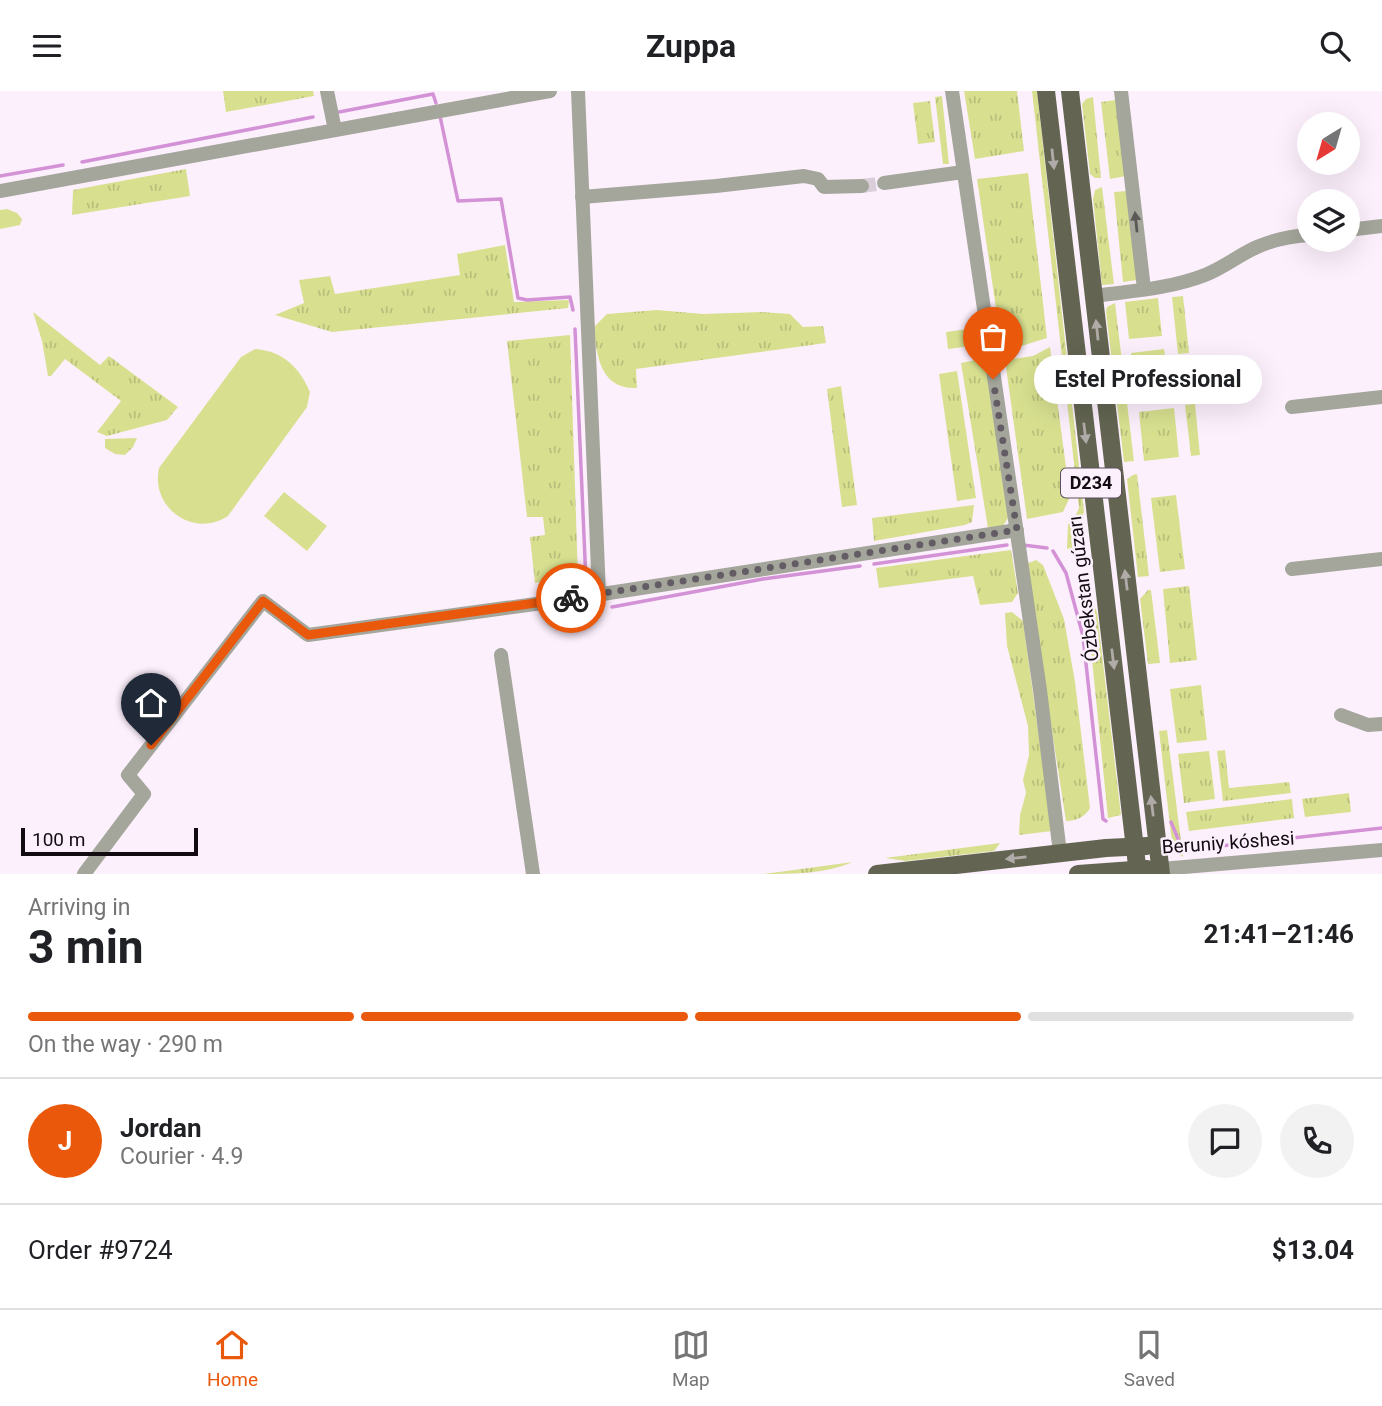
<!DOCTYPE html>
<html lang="en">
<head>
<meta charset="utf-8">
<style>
	body { margin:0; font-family:Roboto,sans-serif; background:#f2f2f2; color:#202124; height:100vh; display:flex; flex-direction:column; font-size:26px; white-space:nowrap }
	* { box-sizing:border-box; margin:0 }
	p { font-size:23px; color:#757577 }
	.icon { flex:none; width:38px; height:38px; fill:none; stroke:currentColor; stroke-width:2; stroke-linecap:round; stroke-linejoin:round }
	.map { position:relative; height:783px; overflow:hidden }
	.drawer { display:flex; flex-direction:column; background:#fff; flex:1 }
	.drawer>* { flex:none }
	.needle { width:46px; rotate:217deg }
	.buttons { position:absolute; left:1297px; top:21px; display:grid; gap:14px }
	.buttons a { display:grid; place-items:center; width:63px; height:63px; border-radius:50%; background:#fff; box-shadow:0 7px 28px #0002; font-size:35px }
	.scale { position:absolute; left:21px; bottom:18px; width:177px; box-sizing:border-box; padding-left:7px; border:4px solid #120c12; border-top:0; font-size:19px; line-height:24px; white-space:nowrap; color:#120c12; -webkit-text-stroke:5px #fdf0fd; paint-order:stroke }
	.pin { position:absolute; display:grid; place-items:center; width:60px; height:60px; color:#fff; margin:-72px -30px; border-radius:50% 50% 50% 0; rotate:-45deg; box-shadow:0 0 7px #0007 }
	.pin .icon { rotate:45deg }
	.courier { position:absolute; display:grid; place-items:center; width:70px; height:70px; margin:-35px; border:5px solid #ea580c; border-radius:50%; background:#fff; color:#222; box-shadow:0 2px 9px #0007 }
	.bubble { position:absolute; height:49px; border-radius:24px; background:#fff; box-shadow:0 7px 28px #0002; font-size:23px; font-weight:700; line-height:49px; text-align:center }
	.headline em { font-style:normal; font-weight:700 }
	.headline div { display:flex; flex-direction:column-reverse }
	.headline { display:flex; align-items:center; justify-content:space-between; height:119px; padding:0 28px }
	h1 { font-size:46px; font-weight:700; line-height:52px }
	.bar { display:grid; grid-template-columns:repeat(4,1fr); gap:10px 7px; align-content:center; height:84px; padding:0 28px }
	.bar i { height:9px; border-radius:5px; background:#e0e0e0 }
	.bar .selected { background:#ea580c }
	.bar p { grid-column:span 4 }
	.line { display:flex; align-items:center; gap:18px; padding:0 28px; border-top:2px solid #e0e0e0 }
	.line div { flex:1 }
	.round { display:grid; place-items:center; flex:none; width:74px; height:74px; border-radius:37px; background:#f2f2f2 }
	header { display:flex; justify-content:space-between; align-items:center; height:91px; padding:0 28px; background:#fff; font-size:32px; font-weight:700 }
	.tabs { display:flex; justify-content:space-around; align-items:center; height:98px; border-top:2px solid #e0e0e0; background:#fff; font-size:19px; color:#757577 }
	.tabs a { display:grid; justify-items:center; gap:4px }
	.tabs .selected { color:#ea580c }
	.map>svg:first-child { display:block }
	.grass { fill:url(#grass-tufts) }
	.pitch { fill:#d8e090 }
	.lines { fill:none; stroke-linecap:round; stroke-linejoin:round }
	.stream { stroke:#d492d6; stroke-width:3.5 }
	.minor-tunnel { stroke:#daceda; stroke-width:14; stroke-dasharray:14 7; stroke-linecap:butt }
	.minor { stroke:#a4a69b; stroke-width:14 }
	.major { stroke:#636552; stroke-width:18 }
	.oneway { fill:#b0aaa8 }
	.oneway2 { fill:#5b5956 }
	.done { stroke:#645c64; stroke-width:7; stroke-dasharray:0 12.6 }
	.route { stroke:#ea580c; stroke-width:9 }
	.labels { text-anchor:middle; stroke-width:5; stroke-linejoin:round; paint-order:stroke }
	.shield { fill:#fdf0fd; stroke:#585058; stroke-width:2 }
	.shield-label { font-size:18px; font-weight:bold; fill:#120c12 }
	.street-label { font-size:19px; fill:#120c12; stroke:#fdf0fd }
</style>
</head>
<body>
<header><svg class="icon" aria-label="menu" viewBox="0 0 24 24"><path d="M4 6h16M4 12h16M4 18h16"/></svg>Zuppa<svg class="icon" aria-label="search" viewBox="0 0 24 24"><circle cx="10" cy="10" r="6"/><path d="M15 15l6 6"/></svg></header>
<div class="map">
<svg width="1382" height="783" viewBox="0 0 1382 783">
	<defs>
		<pattern id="grass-tufts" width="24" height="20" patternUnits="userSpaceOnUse" patternTransform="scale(1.75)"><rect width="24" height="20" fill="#d8e090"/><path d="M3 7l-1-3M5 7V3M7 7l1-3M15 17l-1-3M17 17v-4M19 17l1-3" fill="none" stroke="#b8bf7b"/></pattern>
	</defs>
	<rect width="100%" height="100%" fill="#fdf0fd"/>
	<g class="grass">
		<path d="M223,0H313L314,5L226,21Z"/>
		<path d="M964,0H1017L1024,60L975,68Z"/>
		<path d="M1032,0H1037L1084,420L1075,464L1067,457L1068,433L1072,432L1079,417Z"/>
		<path d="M942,5L949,73H943L935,6Z"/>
		<path d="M1093,6L1101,87H1095L1090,83L1082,13L1086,8Z"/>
		<path d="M1116,9L1126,85L1110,88L1101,11Z"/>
		<path d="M930,10L935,51L918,53L913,12Z"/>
		<path d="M186,78L190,105L72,124L73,99Z"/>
		<path d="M1028,82L1047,247L1012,258H1002L977,88Z"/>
		<path d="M1102,96L1114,193L1102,194L1093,108L1095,99Z"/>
		<path d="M1126,100L1137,189L1123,191L1114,101Z"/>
		<path d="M7,118L17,122L22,128L20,134L0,138V119Z"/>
		<path d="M505,154L514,211L569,209L568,217L332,241L275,224L304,212L299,189L330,185L335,203L460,184L457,163Z"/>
		<path d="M1183,205L1189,262L1178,263L1172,206Z"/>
		<path d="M1158,207L1162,245L1129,248L1125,211Z"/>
		<path d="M1115,212L1134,370L1124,371L1106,221L1107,216Z"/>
		<path d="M657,219L703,223L762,221L790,223L803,236L823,235L826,252L636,278L637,297C600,299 596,263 594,236L607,223Z"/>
		<path d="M33,221L100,274L109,265L178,316L167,329L107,345L97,341L121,310L65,268L51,285H48L42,250Z"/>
		<path d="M976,237L979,254L948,258L946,241Z"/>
		<path d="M570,244L578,486L535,492L530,446L545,444L543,426H527L507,250Z"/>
		<path d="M1050,256L1070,406L1063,421L1027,428L1005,269L1033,265Z"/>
		<path d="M1164,258L1170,302L1137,306L1131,262Z"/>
		<path d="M981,268L986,274L1008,427L1003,435L988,437L961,272Z"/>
		<path d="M1191,273L1194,302L1182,303L1179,274Z"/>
		<path d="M957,280L976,407L957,410L939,283Z"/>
		<path d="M841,295L857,414L842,416L827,298Z"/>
		<path d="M1195,313L1200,364L1191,365L1185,314Z"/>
		<path d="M1174,317L1179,366L1144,370L1139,321Z"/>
		<path d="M137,347L133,356L125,364L115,363L105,357V348Z"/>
		<path d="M1137,383L1149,485L1138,486L1127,388L1133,384Z"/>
		<path d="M1176,404L1185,478L1160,481L1151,407Z"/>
		<path d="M974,414L972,431L965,434L874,450L872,427Z"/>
		<path d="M1011,459L1018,502L1012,511L980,514L973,485L879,497L876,477Z"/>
		<path d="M1036,469L1043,474L1064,528L1075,591L1090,717C1085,726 1076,730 1066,730L1026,473Z"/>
		<path d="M1189,495L1197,569L1170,572L1163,498Z"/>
		<path d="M1148,499H1151L1160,572L1148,573L1140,508Z"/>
		<path d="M1088,502L1097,521L1121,724L1108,727L1087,519L1080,505Z"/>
		<path d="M1012,521L1023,530L1052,740L1019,744L1020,724L1026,702L1023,689L1029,664L1028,635L1007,555L1005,522Z"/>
		<path d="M1201,594L1207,649L1177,652L1170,598Z"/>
		<path d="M1167,639L1183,766L1173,760L1159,640Z"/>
		<path d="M1225,659L1229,697L1289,691L1291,702L1223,710L1217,660Z"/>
		<path d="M1209,660L1215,708L1184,712L1178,663Z"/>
		<path d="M1349,702L1351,721L1305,726L1302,708Z"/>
		<path d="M1292,708L1294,727L1189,740L1186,721Z"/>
		<path d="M1000,752L994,760L906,770L885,767Z"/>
		<path d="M853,771C824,783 795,783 764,783Z"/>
	</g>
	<g class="pitch">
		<path d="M255,258C283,260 299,276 310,301L307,316L228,425C193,448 150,416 159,377L241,266Z"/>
		<path d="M284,401L327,435L307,460L264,425Z"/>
	</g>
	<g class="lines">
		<g class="stream">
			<path d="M339,21L433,3L436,12"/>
			<path d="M440,25L458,110L501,108L518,207L527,209L570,206L573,219"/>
			<path d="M82,71L313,26"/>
			<path d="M0,85L63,74"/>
			<path d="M575,238L586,491"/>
			<path d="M1023,454L1047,457"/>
			<path d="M1053,460L1066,482L1083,545L1103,728L1106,730"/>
			<path d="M874,473L1007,454"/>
			<path d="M612,516L763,488L860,475"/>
			<path d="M1171,731L1181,755"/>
			<path d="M1193,758L1382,737"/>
		</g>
		<path class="minor-tunnel" d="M862,95L884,92"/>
		<g class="minor">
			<path d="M327,0L335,39"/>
			<path d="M578,0L599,503"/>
			<path d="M952,0L1040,599L1060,762"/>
			<path d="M1121,0L1144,198"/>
			<path d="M884,92L963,81"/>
			<path d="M0,100L550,0"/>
			<path d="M582,106L716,95L804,85L818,88L824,96L862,95"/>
			<path d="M1348,139L1382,135"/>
			<path d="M1094,205C1131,200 1169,198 1205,184C1223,177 1239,164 1257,156C1273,149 1291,145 1309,144"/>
			<path d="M1292,316L1382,306"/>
			<path d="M1292,478L1382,468"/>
			<path d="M501,564L533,783"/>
			<path d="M1341,624L1368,634L1382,633"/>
			<path d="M1161,778L1382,759"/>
			<path d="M84,783L144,703L128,684L263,510L308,544L557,510L1017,439"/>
		</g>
		<g class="major">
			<path d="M1046,0L1138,783"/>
			<path d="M1070,0L1161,783"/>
			<path d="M877,783L1106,757L1147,755"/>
			<path d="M1078,783L1147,778"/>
		</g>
	</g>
	<defs><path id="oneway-solid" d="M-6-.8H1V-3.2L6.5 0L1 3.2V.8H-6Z" transform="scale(1.75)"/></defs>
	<g class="oneway">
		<use href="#oneway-solid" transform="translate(1053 68) rotate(84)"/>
		<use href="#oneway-solid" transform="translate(1097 239) rotate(-96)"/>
		<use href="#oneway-solid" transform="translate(1085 342) rotate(83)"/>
		<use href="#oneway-solid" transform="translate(1126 489) rotate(-97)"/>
		<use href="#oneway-solid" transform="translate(1113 568) rotate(83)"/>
		<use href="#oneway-solid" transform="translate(1152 715) rotate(-97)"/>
		<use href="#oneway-solid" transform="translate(1016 767) rotate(174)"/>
	</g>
	<use class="oneway2" href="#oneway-solid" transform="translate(1136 131) rotate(-96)"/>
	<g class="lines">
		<path class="done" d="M571,507L1017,439L993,288"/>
		<path class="route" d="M151,654L263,510L308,544L571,507"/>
	</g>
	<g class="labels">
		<rect class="shield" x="1061" y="377.5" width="60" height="29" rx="5"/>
		<g class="shield-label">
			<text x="1091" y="398">D234</text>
		</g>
		<g class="street-label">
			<text transform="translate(1083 498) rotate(-97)" y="7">Ózbekstan gúzarı</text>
			<text transform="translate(1228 751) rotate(-4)" y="7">Beruniy kóshesi</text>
		</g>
	</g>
</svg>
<div class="buttons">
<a><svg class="needle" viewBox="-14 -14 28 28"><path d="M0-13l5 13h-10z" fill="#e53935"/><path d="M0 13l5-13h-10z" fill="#757577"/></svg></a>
<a><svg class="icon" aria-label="layers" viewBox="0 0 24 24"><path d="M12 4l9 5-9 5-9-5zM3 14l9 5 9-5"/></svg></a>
</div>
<div class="scale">100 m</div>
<div class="pin" style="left:993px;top:288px;background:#ea580c"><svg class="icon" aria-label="bag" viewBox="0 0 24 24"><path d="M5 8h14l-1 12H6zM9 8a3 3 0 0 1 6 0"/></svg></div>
<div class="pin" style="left:151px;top:654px;background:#1f2937"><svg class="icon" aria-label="home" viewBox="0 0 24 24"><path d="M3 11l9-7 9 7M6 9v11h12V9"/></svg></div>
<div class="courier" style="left:571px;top:507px"><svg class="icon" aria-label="bike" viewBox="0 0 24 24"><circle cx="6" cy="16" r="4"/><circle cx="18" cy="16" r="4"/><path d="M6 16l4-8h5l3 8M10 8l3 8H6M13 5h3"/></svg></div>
<div class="bubble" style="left:1034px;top:264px;width:228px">Estel Professional</div>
</div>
<section class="drawer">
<div class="headline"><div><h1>3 min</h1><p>Arriving in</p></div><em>21:41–21:46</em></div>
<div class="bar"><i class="selected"></i><i class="selected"></i><i class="selected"></i><i></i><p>On the way · 290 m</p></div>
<div class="line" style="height:126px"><b class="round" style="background:#ea580c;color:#fff">J</b><div><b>Jordan</b><p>Courier · 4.9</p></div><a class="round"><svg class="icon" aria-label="chat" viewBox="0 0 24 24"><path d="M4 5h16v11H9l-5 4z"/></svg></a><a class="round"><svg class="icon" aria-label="phone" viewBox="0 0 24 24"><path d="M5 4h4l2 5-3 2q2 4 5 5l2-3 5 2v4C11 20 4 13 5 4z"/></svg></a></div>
<div class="line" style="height:91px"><div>Order #9724</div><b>$13.04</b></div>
</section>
<nav class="tabs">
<a class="selected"><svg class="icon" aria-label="home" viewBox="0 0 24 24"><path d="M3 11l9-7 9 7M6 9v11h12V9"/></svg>Home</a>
<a><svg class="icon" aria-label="map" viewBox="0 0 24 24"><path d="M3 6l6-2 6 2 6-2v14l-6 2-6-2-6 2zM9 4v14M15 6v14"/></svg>Map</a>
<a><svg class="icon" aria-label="saved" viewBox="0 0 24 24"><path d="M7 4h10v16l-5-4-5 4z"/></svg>Saved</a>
</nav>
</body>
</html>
